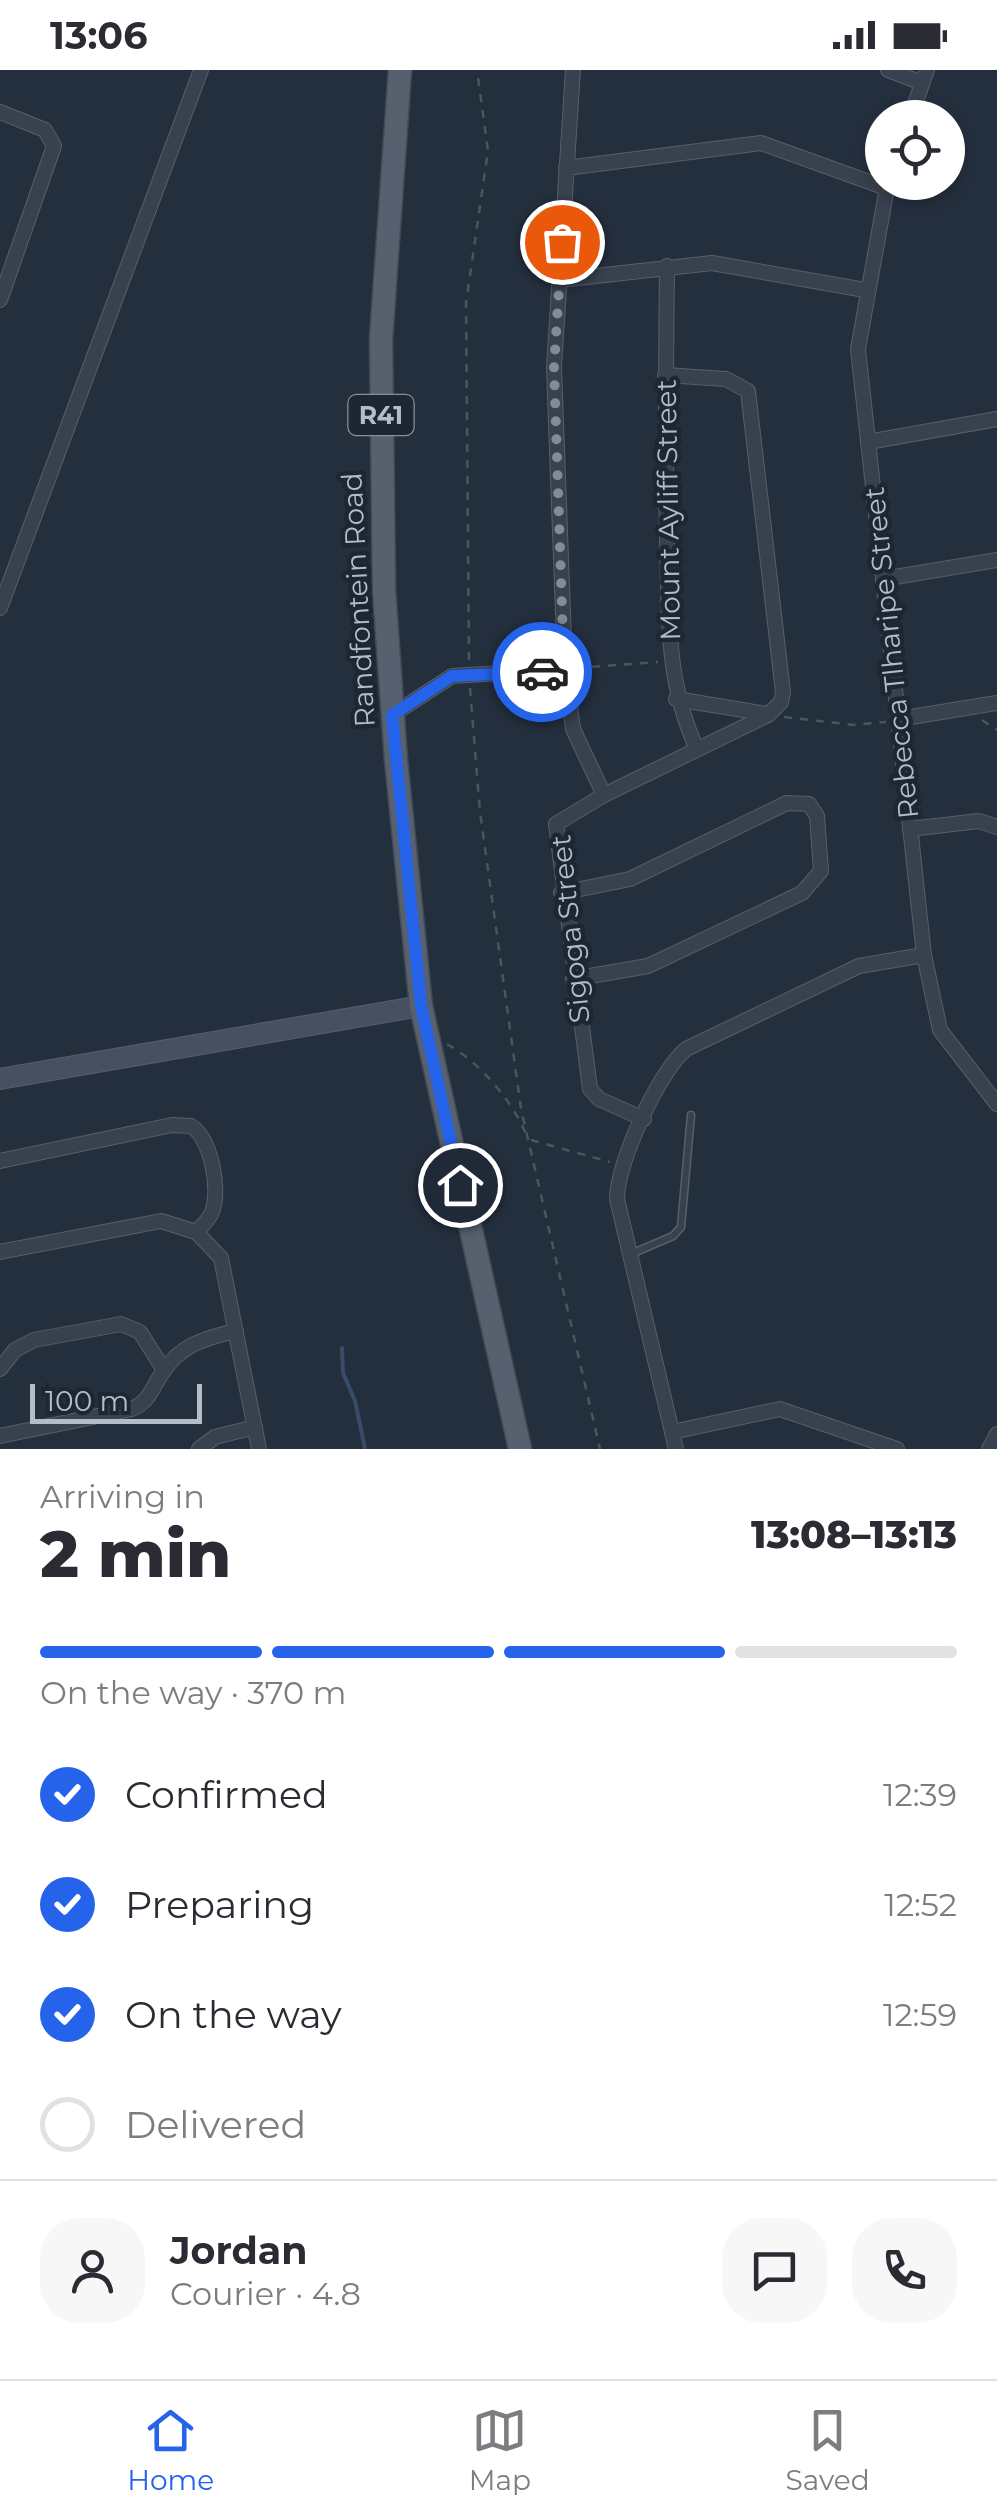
<!DOCTYPE html>
<html lang="en">
<head>
<meta charset="utf-8">
<style>
	body { margin:0; font-family:Montserrat,sans-serif; background:#f7f7f7; color:#2b2b33; height:100vh; display:flex; flex-direction:column; font-size:38px; white-space:nowrap }
	* { box-sizing:border-box; margin:0 }
	p { font-size:32px; color:#7c7c81 }
	.icon { flex:none; width:55px; height:55px; fill:none; stroke:currentColor; stroke-width:2; stroke-linecap:round; stroke-linejoin:round }
	.map { position:relative; height:1379px; overflow:hidden }
	.sheet { display:flex; flex-direction:column; background:#fff; flex:1 }
	.sheet>* { flex:none }
	.tools { position:absolute; left:865px; top:30px; display:grid; gap:20px }
	.tools a { display:grid; place-items:center; width:100px; height:100px; border-radius:50%; background:#fff; box-shadow:0 5px 15px #0003; font-size:50px }
	.scale { position:absolute; left:30px; bottom:25px; width:172px; box-sizing:border-box; padding-left:10px; border:5px solid #b4bcc9; border-top:0; font-size:28px; line-height:35px; white-space:nowrap; color:#b4bcc9; -webkit-text-stroke:8px #1d2633; paint-order:stroke }
	.pin { position:absolute; display:grid; place-items:center; width:85px; height:85px; color:#fff; margin:-42px; border:5px solid #fff; border-radius:50%; box-shadow:0 2px 10px #0007 }
	.courier { position:absolute; display:grid; place-items:center; width:100px; height:100px; margin:-50px; border:8px solid #2563eb; border-radius:50%; background:#fff; color:#222; box-shadow:0 2px 12px #0007 }
	.head em { font-style:normal; font-weight:800 }
	.head div { display:flex; flex-direction:column-reverse }
	.head { display:flex; align-items:center; justify-content:space-between; height:170px; padding:0 40px }
	h1 { font-size:65px; font-weight:800; line-height:75px }
	.bar { display:grid; grid-template-columns:repeat(4,1fr); gap:15px 10px; align-content:center; height:120px; padding:0 40px }
	.bar i { height:12px; border-radius:8px; background:#e1e1e2 }
	.bar .selected { background:#2563eb }
	.bar p { grid-column:span 4 }
	.line { display:flex; align-items:center; gap:25px; padding:0 40px; border-top:2px solid #e1e1e2 }
	.line div { flex:1 }
	.round { display:grid; place-items:center; flex:none; width:105px; height:105px; border-radius:40px; background:#f7f7f7 }
	ol { padding:0 40px; list-style:none }
	li { display:flex; align-items:center; gap:30px; height:110px }
	li p { margin-inline-start:auto }
	li .icon { padding:10px; border-radius:50%; background:#2563eb; color:#fff; stroke-width:4 }
	li:last-child { color:#7c7c81 }
	li i { width:55px; height:55px; border:5px solid #e1e1e2; border-radius:50% }
	.status { display:flex; justify-content:space-between; align-items:center; height:70px; padding:0 50px; background:#fff; direction:ltr }
	.status svg { height:28px; fill:currentColor }
	.dock { display:flex; justify-content:space-around; align-items:center; height:140px; border-top:2px solid #e1e1e2; background:#fff; font-size:28px; color:#7c7c81 }
	.dock a { display:grid; justify-items:center; gap:5px }
	.dock .selected { color:#2563eb }
	.map>svg:first-child { display:block }
	.lines { fill:none; stroke-linecap:round; stroke-linejoin:round }
	.stream { stroke:#394c67; stroke-width:4 }
	.lane-casing { stroke:#565f6c; stroke-width:9 }
	.street-casing { stroke:#565f6c; stroke-width:16 }
	.secondary-casing { stroke:#565f6c; stroke-width:22 }
	.primary-casing { stroke:#414a57; stroke-width:25 }
	.path { stroke:#44595c; stroke-width:2.5; stroke-dasharray:8 8; stroke-linecap:butt }
	.lane { stroke:#38414e; stroke-width:6 }
	.street { stroke:#38414e; stroke-width:14 }
	.secondary { stroke:#465061; stroke-width:20 }
	.primary { stroke:#56606e; stroke-width:22 }
	.done { stroke:#828b98; stroke-width:10; stroke-dasharray:0 18 }
	.route { stroke:#2563eb; stroke-width:12 }
	.labels { text-anchor:middle; stroke-width:9; stroke-linejoin:round; paint-order:stroke }
	.shield { fill:#1d2633; stroke:#878f9c; stroke-width:2.5 }
	.shield-label { font-size:25px; font-weight:bold; fill:#b4bcc9 }
	.street-label { font-size:28px; fill:#b4bcc9; stroke:#1d2633 }
</style>
</head>
<body>
<div class="status"><b>13:06</b><svg viewBox="0 0 49 12"><path d="M0 12V9h3v3zM5 12V6h3v6zM10 12V3h3v9zM15 12V0h3v12zM26 1h20v11H26zM47 4h2v5h-2z"/></svg></div>
<div class="map">
<svg width="997" height="1379" viewBox="0 0 997 1379">
	<rect width="100%" height="100%" fill="#242f3e"/>
	<g class="lines">
		<path class="stream" d="M342,1278L343,1303L355,1331L365,1379"/>
		<defs>
			<path id="lane" d="M631,1184L673,1166L681,1157L691,1045"/>
			<g id="street">
				<path d="M573,0L554,297L565,599L573,659L604,725"/>
				<path d="M888,0L922,13"/>
				<path d="M0,42L45,60L54,76L0,230"/>
				<path d="M910,48L927,0"/>
				<path d="M566,98L761,73L886,118"/>
				<path d="M888,112L858,279L924,885L940,960L997,1034"/>
				<path d="M667,196C666,287 665,377 667,467C669,541 665,611 697,679"/>
				<path d="M560,210L712,193L865,220"/>
				<path d="M868,372L997,349"/>
				<path d="M883,509L997,490"/>
				<path d="M0,538L201,0"/>
				<path d="M676,629L767,644"/>
				<path d="M392,645L452,606L565,599"/>
				<path d="M899,649L997,633"/>
				<path d="M910,759L979,751L997,757"/>
				<path d="M561,823L630,809L787,733L809,734L817,746L821,801L802,823L648,896L573,909"/>
				<path d="M644,1049L599,1029L590,1019L556,754L604,725L768,645L781,632L783,622L748,321L726,309L665,305"/>
				<path d="M0,1091L172,1055L191,1056C211,1068 221,1120 212,1142C209,1150 202,1156 196,1162"/>
				<path d="M0,1182L161,1151L196,1162L221,1188L259,1379"/>
				<path d="M0,1299L15,1280L34,1270L121,1254L140,1262L164,1300"/>
				<path d="M672,1362L780,1339L897,1379"/>
				<path d="M0,1366L132,1339C150,1331 152,1318 162,1303C180,1275 205,1268 236,1261"/>
				<path d="M199,1379L215,1367L255,1357"/>
				<path d="M676,1379L617,1129C617,1093 658,1003 686,979L859,896L924,885"/>
				<path d="M989,1379L997,1364"/>
			</g>
			<path id="secondary" d="M0,1009L421,936"/>
			<path id="primary" d="M400,0L381,269L384,520L396,690L421,936L520,1379"/>
		</defs>
		<use href="#lane" class="lane-casing"/>
		<use href="#street" class="street-casing"/>
		<use href="#secondary" class="secondary-casing"/>
		<use href="#primary" class="primary-casing"/>
		<g class="path">
			<path d="M469,590L466,233L488,81L477,0"/>
			<path d="M576,598L658,592"/>
			<path d="M470,618L480,742L521,1039L600,1379"/>
			<path d="M784,647L854,655L886,652"/>
			<path d="M982,650L997,660"/>
			<path d="M447,974C480,993 511,1029 526,1064"/>
			<path d="M531,1070L610,1092"/>
		</g>
		<use href="#lane" class="lane"/>
		<use href="#street" class="street"/>
		<use href="#secondary" class="secondary"/>
		<use href="#primary" class="primary"/>
	</g>
	<g class="lines">
		<path class="done" d="M542,602L564,599L554,297L562,172"/>
		<path class="route" d="M460,1115L421,936L392,645L452,606L542,602"/>
	</g>
	<g class="labels">
		<rect class="shield" x="348.5" y="325" width="65" height="40" rx="8"/>
		<g class="shield-label">
			<text x="381" y="354">R41</text>
		</g>
		<g class="street-label">
			<text transform="translate(668 440) rotate(-91)" y="10">Mount Ayliff Street</text>
			<text transform="translate(358 530) rotate(-93)" y="10">Randfontein Road</text>
			<text transform="translate(891 583) rotate(-96)" y="10">Rebecca Tlharipe Street</text>
			<text transform="translate(570 859) rotate(-96)" y="10">Sigoga Street</text>
		</g>
	</g>
</svg>
<div class="tools">
<a><svg class="icon" aria-label="locate" viewBox="0 0 24 24"><circle cx="12" cy="12" r="6"/><path d="M12 2v4M12 18v4M2 12h4M18 12h4"/></svg></a>
</div>
<div class="scale">100 m</div>
<div class="pin" style="left:562px;top:172px;background:#ea580c"><svg class="icon" aria-label="bag" viewBox="0 0 24 24"><path d="M5 8h14l-1 12H6zM9 8a3 3 0 0 1 6 0"/></svg></div>
<div class="pin" style="left:460px;top:1115px;background:#1f2937"><svg class="icon" aria-label="home" viewBox="0 0 24 24"><path d="M3 11l9-7 9 7M6 9v11h12V9"/></svg></div>
<div class="courier" style="left:542px;top:602px"><svg class="icon" aria-label="car" viewBox="0 0 24 24"><path d="M5 17H2v-5l4-1 3-4h7l3 4 3 1v5h-3M9 17h6M6 11h13"/><circle cx="7" cy="17" r="2"/><circle cx="17" cy="17" r="2"/></svg></div>
</div>
<section class="sheet">
<div class="head"><div><h1>2 min</h1><p>Arriving in</p></div><em>13:08–13:13</em></div>
<div class="bar"><i class="selected"></i><i class="selected"></i><i class="selected"></i><i></i><p>On the way · 370 m</p></div>
<ol>
<li><svg class="icon" aria-label="check" viewBox="0 0 24 24"><path d="M5 12l5 5 9-10"/></svg>Confirmed<p>12:39</p></li>
<li><svg class="icon" aria-label="check" viewBox="0 0 24 24"><path d="M5 12l5 5 9-10"/></svg>Preparing<p>12:52</p></li>
<li><svg class="icon" aria-label="check" viewBox="0 0 24 24"><path d="M5 12l5 5 9-10"/></svg>On the way<p>12:59</p></li>
<li><i></i>Delivered</li>
</ol>
<div class="line" style="height:180px"><a class="round"><svg class="icon" aria-label="person" viewBox="0 0 24 24"><circle cx="12" cy="8" r="4"/><path d="M4 21q1-7 8-7t8 7"/></svg></a><div><b>Jordan</b><p>Courier · 4.8</p></div><a class="round"><svg class="icon" aria-label="chat" viewBox="0 0 24 24"><path d="M4 5h16v11H9l-5 4z"/></svg></a><a class="round"><svg class="icon" aria-label="phone" viewBox="0 0 24 24"><path d="M5 4h4l2 5-3 2q2 4 5 5l2-3 5 2v4C11 20 4 13 5 4z"/></svg></a></div>
</section>
<nav class="dock">
<a class="selected"><svg class="icon" aria-label="home" viewBox="0 0 24 24"><path d="M3 11l9-7 9 7M6 9v11h12V9"/></svg>Home</a>
<a><svg class="icon" aria-label="map" viewBox="0 0 24 24"><path d="M3 6l6-2 6 2 6-2v14l-6 2-6-2-6 2zM9 4v14M15 6v14"/></svg>Map</a>
<a><svg class="icon" aria-label="saved" viewBox="0 0 24 24"><path d="M7 4h10v16l-5-4-5 4z"/></svg>Saved</a>
</nav>
</body>
</html>
